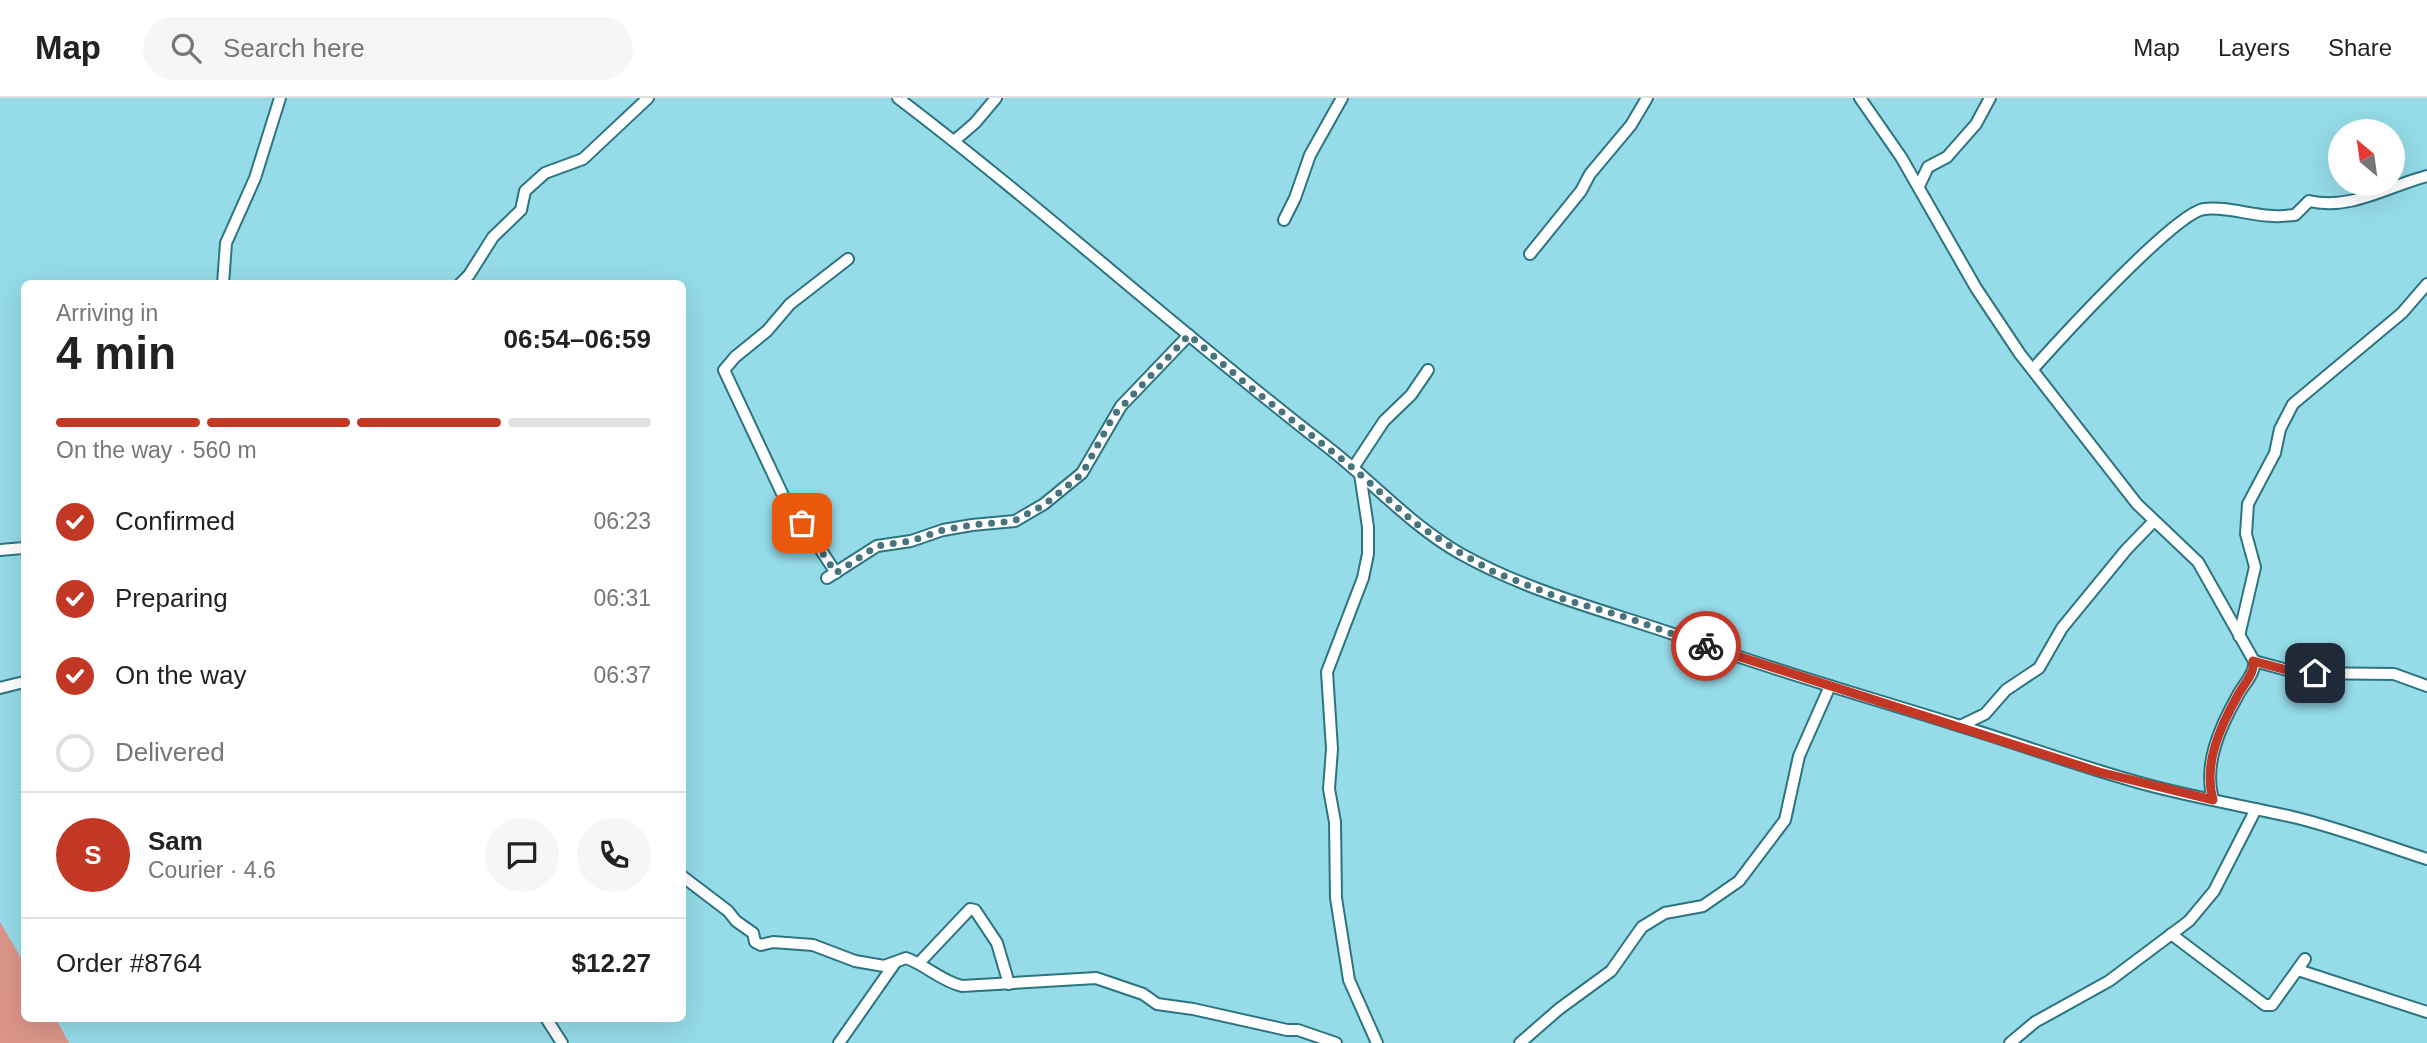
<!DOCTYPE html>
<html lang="en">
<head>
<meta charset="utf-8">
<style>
	body { margin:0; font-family:Helvetica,sans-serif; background:#f6f6f6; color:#222; height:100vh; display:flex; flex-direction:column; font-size:26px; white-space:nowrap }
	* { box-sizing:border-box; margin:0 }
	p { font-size:23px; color:#767676 }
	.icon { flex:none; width:38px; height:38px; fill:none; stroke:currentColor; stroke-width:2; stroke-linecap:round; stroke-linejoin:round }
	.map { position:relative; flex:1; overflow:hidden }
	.drawer { position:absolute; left:21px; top:182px; width:665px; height:742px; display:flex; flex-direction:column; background:#fff; border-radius:10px; box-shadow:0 7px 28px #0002 }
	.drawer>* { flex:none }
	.needle { width:46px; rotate:331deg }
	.tools { position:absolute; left:2328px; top:21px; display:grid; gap:14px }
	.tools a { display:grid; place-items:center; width:77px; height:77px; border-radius:50%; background:#fff; box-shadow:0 7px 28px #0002; font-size:35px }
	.pin { position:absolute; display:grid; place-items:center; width:60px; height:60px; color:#fff; margin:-30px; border-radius:14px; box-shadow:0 4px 10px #0006 }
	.courier { position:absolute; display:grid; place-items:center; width:70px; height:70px; margin:-35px; border:5px solid #c33725; border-radius:50%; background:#fff; color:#222; box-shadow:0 2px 9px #0007 }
	.summary em { font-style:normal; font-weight:700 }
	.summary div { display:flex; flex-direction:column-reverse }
	.summary { display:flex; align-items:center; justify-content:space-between; height:119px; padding:0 35px }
	h1 { font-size:46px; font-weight:700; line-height:52px }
	.bar { display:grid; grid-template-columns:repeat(4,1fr); gap:10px 7px; align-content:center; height:84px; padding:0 35px }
	.bar i { height:9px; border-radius:5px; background:#e0e0e0 }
	.bar .active { background:#c33725 }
	.bar p { grid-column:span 4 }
	.line { display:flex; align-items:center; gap:18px; padding:0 35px; border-top:2px solid #e0e0e0 }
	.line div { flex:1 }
	.round { display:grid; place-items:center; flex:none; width:74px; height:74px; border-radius:37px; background:#f6f6f6 }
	ol { padding:0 35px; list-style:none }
	li { display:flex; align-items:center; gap:21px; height:77px }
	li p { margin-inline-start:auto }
	li .icon { padding:7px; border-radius:50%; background:#c33725; color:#fff; stroke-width:4 }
	li:last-child { color:#767676 }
	li i { width:38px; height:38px; border:4px solid #e0e0e0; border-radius:50% }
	header { display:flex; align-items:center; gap:42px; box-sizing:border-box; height:98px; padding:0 35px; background:#fff; border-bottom:2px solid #e0e0e0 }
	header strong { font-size:33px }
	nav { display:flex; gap:38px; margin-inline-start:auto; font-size:24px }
	.search { width:490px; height:63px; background:#f6f6f6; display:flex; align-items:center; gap:18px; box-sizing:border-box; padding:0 24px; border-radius:38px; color:#767676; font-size:26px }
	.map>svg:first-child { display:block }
	.green { fill:#db9588 }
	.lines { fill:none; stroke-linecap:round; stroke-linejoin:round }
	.minor-casing { stroke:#2d7481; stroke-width:14 }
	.minor { stroke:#fff; stroke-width:10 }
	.done { stroke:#49747d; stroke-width:7; stroke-dasharray:0 12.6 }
	.route { stroke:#c33725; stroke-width:9 }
</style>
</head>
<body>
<header>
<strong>Map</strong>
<div class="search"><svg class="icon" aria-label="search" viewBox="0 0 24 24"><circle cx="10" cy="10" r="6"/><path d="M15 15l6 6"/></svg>Search here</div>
<nav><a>Map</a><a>Layers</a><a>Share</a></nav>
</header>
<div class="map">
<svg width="2427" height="945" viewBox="0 0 2427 945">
	<rect width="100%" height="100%" fill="#95dbe8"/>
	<path class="green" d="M0,824L24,865V920L56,921L69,945H0Z"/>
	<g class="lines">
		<defs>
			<g id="minor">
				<path d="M898,0C1044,111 1180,235 1325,347C1372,383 1410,427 1461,456C1531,495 1607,513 1682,539C1772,572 1865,598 1957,627C2021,646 2083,670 2148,687C2196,700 2245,708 2293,719C2339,730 2383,747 2427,761"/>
				<path d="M1860,0L1901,59L1976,190L2020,256L2137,406L2198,464L2254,563C2256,575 2243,587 2238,597C2220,629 2203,666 2213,702"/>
				<path d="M954,43L975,25L996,0"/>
				<path d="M1919,88L1928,69L1947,59L1976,26L1990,0"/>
				<path d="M1284,122L1295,100L1310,57L1342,0"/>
				<path d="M1530,156L1581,93L1590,76L1631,27L1647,0"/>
				<path d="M223,186L226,145L255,80L280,0"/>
				<path d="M460,186L469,177L493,139L521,112L525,93L545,75L583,61L648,0"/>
				<path d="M2033,271C2058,243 2175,115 2204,111C2227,108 2251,118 2274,118C2281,119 2288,117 2295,117L2309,103C2350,113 2388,88 2427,78"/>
				<path d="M1353,370L1384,323L1411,297L1428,272"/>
				<path d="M1360,376L1368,429V456L1363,480L1327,574L1332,651L1329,691L1335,724L1336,800L1349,882L1377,945"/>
				<path d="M0,452L24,450"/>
				<path d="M836,475L815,443L788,408L724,272L735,259L767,233L790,206L848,161"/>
				<path d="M827,480L877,448L911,443L943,432L972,427L1015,423L1044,406L1082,375L1121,308L1189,237"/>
				<path d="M2239,538L2255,469L2246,436L2248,406L2275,355L2280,331L2293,306L2402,215L2427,186"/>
				<path d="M2254,563L2298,575L2394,576L2427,588"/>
				<path d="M0,590L24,584"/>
				<path d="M1960,628L1985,616L2006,592L2039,570L2062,530L2126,452L2154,423"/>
				<path d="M682,778L728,813L736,823L753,835L755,844L761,847L773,844L813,847L855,863L884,868L906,860C926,867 941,883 962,888L1096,880L1143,896L1157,906L1193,911L1287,932H1298L1336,945"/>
				<path d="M2171,836L2265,907H2272L2305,861"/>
				<path d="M919,865L970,811L975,812L997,845L1009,886"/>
				<path d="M2298,872L2427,914"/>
				<path d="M546,920L562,945"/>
				<path d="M839,945L895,865"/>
				<path d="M1520,945L1559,911L1611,873L1642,829L1665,815L1703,808L1739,783L1785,722L1799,658L1830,588"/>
				<path d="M2010,945L2035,924L2109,883L2189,823L2214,793L2256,711"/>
			</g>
		</defs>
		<use href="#minor" class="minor-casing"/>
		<use href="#minor" class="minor"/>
	</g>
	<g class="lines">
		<path class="done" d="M802,425L836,475L877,448L911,443L943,432L972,427L1014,423L1044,407L1082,376L1114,317L1189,237L1245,285L1353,370L1415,425L1459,454L1494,474L1560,500L1628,520L1706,548"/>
		<path class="route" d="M1706,548L2099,674L2213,702C2203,666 2220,629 2238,597C2243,587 2256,574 2253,563L2298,575H2315"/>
	</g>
</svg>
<div class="tools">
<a><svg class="needle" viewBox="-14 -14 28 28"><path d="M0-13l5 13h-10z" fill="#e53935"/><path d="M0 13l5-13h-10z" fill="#767676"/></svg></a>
</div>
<div class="pin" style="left:802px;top:425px;background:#ea580c"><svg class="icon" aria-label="bag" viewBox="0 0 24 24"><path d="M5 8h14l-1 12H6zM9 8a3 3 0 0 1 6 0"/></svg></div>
<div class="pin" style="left:2315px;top:575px;background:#1f2937"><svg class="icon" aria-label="home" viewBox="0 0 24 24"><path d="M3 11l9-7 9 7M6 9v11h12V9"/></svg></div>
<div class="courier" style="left:1706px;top:548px"><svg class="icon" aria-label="bike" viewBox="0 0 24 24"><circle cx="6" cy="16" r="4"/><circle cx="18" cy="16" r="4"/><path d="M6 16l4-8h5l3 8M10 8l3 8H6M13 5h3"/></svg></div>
<section class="drawer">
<div class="summary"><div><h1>4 min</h1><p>Arriving in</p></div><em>06:54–06:59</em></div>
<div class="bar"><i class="active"></i><i class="active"></i><i class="active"></i><i></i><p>On the way · 560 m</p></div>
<ol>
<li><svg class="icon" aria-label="check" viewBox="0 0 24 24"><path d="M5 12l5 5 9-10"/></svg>Confirmed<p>06:23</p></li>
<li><svg class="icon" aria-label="check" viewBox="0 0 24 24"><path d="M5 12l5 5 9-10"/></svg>Preparing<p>06:31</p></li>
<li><svg class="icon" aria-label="check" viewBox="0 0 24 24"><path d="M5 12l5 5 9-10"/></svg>On the way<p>06:37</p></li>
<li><i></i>Delivered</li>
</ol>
<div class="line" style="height:126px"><b class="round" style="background:#c33725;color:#fff">S</b><div><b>Sam</b><p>Courier · 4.6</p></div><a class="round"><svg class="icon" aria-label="chat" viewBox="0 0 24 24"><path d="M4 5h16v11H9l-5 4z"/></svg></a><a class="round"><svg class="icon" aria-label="phone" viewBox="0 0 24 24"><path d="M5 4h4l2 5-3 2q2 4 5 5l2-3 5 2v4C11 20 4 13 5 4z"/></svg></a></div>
<div class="line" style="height:91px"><div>Order #8764</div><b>$12.27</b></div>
</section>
</div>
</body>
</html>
